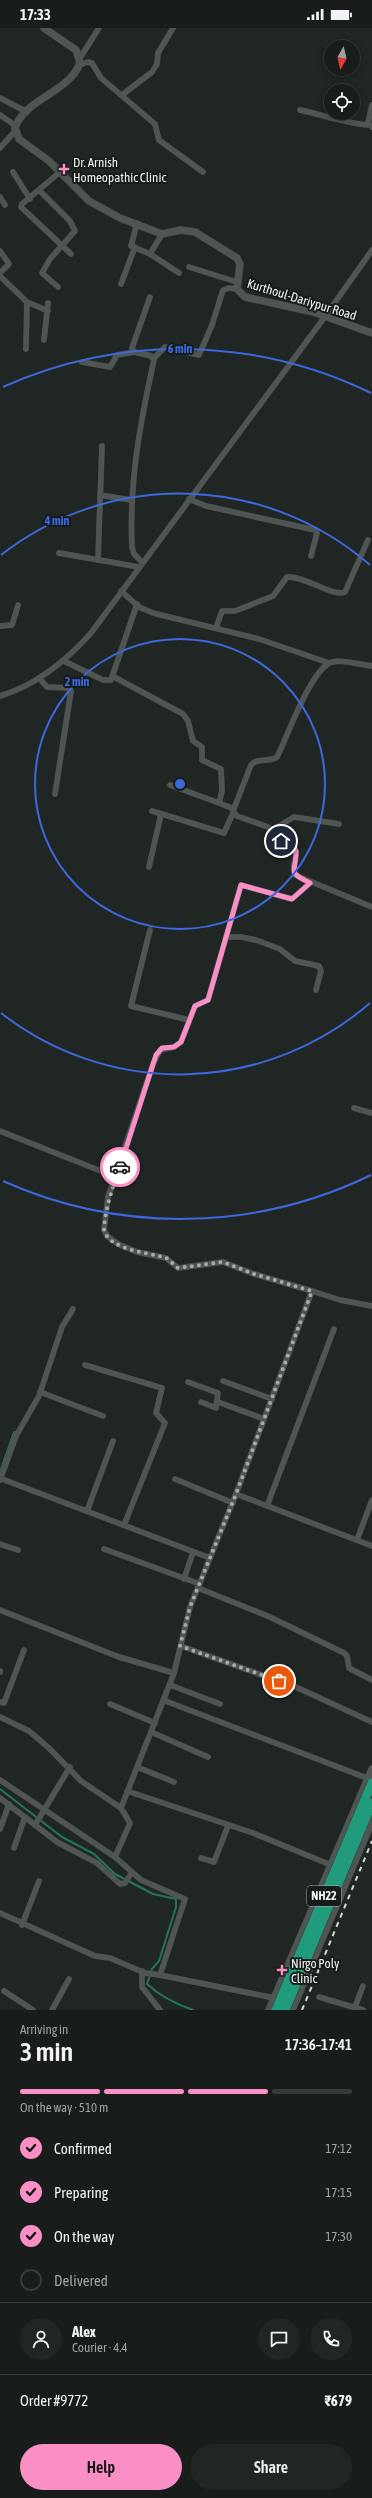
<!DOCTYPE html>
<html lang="en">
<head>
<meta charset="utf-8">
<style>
	body { margin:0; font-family:"Asap Condensed",sans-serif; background:#212523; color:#f1f3f6; height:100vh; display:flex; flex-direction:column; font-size:15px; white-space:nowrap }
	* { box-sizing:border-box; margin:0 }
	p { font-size:13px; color:#9fa1a2 }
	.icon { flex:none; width:22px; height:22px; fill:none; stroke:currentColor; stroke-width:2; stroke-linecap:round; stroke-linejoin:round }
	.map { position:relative; height:1982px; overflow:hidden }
	.sheet { display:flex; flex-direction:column; background:#181c1a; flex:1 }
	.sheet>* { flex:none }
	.needle { width:26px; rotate:188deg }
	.controls { position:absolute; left:324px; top:12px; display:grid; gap:8px }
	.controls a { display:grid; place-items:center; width:36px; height:36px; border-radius:50%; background:#181c1a; box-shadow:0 2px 10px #0003,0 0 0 1px #363a39; font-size:20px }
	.pin { position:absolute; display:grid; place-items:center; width:34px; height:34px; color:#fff; margin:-17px; border:2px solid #fff; border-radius:50%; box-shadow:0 1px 4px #0007 }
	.courier { position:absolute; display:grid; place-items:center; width:40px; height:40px; margin:-20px; border:3px solid #fa8fc6; border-radius:50%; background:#fff; color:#222; box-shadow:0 1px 5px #0007 }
	.overview em { font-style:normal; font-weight:600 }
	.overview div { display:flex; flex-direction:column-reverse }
	.overview { display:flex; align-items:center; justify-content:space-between; height:68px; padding:0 20px }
	h1 { font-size:26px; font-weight:600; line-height:30px }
	.bar { display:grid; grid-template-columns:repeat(4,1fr); gap:6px 4px; align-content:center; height:48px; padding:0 20px }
	.bar i { height:5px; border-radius:3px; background:#363a39 }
	.bar .on { background:#fa8fc6 }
	.bar p { grid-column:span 4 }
	.line { display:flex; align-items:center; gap:10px; padding:0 20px; border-top:1px solid #363a39 }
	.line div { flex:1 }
	.round { display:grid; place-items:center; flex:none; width:42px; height:42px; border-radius:21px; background:#212523 }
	ol { padding:0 20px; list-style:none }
	li { display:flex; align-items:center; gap:12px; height:44px }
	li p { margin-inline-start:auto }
	li .icon { padding:4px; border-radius:50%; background:#fa8fc6; color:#111; stroke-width:4 }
	li:last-child { color:#9fa1a2 }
	li i { width:22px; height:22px; border:2px solid #363a39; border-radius:50% }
	.primary-button { display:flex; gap:8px; margin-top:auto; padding:8px 20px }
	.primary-button a { flex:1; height:46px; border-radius:24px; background:#fa8fc6; color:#111; font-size:16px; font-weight:600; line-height:46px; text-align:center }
	.primary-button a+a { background:#212523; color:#f1f3f6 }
	.status { display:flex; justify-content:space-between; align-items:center; height:28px; padding:0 20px; background:#181c1a; direction:ltr }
	.status svg { height:11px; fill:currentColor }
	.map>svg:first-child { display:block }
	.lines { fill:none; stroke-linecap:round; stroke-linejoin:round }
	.stream { stroke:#22755c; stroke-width:2 }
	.minor-casing { stroke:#3d413f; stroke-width:6 }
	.tertiary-casing { stroke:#3d413f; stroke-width:8 }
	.minor { stroke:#4e5552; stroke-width:5.5 }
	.tertiary { stroke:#4e5552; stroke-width:7 }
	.rail { stroke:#d4d9d6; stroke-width:2; stroke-dasharray:5 5; stroke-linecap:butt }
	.trunk-bridge-casing { stroke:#3d413f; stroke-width:10; stroke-linecap:butt }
	.trunk-bridge { stroke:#209c7c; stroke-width:9 }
	.done { stroke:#a7acaa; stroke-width:4; stroke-dasharray:0 7.2 }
	.route { stroke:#fa8fc6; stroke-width:5 }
	.ring { fill:none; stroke:#3d67dc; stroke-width:2 }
	.poi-dot { fill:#fa8fc6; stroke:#171c1a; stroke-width:1.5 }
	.labels { text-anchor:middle; stroke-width:4; stroke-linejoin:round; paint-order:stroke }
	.shield { fill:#171c1a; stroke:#afb3b1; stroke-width:1 }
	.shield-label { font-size:12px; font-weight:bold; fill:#f0f4f2 }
	.poi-label { font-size:13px; fill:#f0f4f2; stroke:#171c1a; text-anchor:start }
	.street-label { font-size:13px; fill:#f0f4f2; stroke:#171c1a }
	.centre { fill:#3d67dc; stroke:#171c1a; stroke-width:2 }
	.ring-label { font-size:12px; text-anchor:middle; font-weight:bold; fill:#3d67dc; stroke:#171c1a; stroke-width:4; stroke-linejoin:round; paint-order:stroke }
</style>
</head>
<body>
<div class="status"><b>17:33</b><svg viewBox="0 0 49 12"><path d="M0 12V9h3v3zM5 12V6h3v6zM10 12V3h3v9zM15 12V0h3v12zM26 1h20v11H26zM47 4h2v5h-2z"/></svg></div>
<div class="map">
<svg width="372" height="1982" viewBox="0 0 372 1982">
	<rect width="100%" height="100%" fill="#202623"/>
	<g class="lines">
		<g class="stream">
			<path d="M0,1444L14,1404"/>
			<path d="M0,1761L62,1809L94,1826L115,1846L153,1866L176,1871V1879L159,1933L152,1941L147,1956C160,1968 176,1976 193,1982"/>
		</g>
		<defs>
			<g id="minor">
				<path d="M80,30L99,0"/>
				<path d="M79,37L88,34L92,35L101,50L155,96L159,112L203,144"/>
				<path d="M122,67L152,44L157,36L158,25L173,0"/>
				<path d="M0,70L27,84"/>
				<path d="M372,77L368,95L372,99"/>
				<path d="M300,82C323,87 345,95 368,97"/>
				<path d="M0,87L16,98"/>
				<path d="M0,120L15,103"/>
				<path d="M13,144L30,171"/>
				<path d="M60,144L22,176L21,179L71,226"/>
				<path d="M40,163L70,193L75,203L50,231L42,245L58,259"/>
				<path d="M0,169L5,177"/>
				<path d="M137,195L131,218L150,226L179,245"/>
				<path d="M0,223L9,236L0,245"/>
				<path d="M150,226L162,206"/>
				<path d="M189,239L237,254"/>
				<path d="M0,248L27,274L26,321"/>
				<path d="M121,256L135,219"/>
				<path d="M27,274L48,283"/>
				<path d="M44,312L48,275"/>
				<path d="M154,330L165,319L199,327L212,297L223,262L229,260L237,261"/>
				<path d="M82,334L110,339L117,327L134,324"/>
				<path d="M100,467L131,472"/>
				<path d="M189,471L206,478L315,502L317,505L311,528"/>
				<path d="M59,525L139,539"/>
				<path d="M98,532L102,418"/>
				<path d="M142,534L134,526L132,519C129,455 140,395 154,332L151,328L134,324L132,320L150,269"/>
				<path d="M121,563L139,579L153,585L259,611L329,635"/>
				<path d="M0,598L12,597L18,577"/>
				<path d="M216,600L222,583H235L273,568L287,549C304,547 331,569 345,564L368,512"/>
				<path d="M64,633L103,652H111L137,576"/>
				<path d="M372,638C360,637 343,631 332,634C311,640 287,710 277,729C269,735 257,729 251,737L233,783L237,788L268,799L278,811L295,820C299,829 290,838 295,847L372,879"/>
				<path d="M114,649L183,686L188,693L193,713L202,719V732L221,741L222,763L219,775L234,781"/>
				<path d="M39,650L47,659L69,660L71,663L55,766"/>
				<path d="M0,668C37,657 66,633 91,605L324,290L372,222"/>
				<path d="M170,757L219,775"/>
				<path d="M152,783L224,805L233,785"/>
				<path d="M272,802L294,789L339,796"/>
				<path d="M149,839L161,786"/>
				<path d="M310,855L292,871L241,857L208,972L195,978L181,1014L174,1019L160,1022L153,1036L108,1169L104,1202L107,1208L118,1216L137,1224L166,1230L178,1240L223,1234L254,1246L312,1263"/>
				<path d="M150,902L131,978L189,992"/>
				<path d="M226,909H241L256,912L280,921L295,933L319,938L321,943L316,962"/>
				<path d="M354,1080L372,1085"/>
				<path d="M0,1103L116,1149"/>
				<path d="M85,1337L162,1360L156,1385L165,1395L124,1497"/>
				<path d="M223,1353L272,1371"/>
				<path d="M188,1354L218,1365L216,1380L201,1374"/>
				<path d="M40,1364L103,1388"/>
				<path d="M218,1374L264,1391"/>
				<path d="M2,1451L210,1530"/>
				<path d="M175,1451L233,1475"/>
				<path d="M0,1452L16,1408L39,1368L62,1299L73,1281"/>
				<path d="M236,1466L372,1518"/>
				<path d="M267,1478L334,1301"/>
				<path d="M87,1483L113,1413"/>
				<path d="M357,1512L372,1472"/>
				<path d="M0,1516L18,1522"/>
				<path d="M104,1521L200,1556"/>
				<path d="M184,1551L193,1524"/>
				<path d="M198,1560L270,1589L344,1625L347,1628L349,1640L372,1652"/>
				<path d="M0,1582L119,1629L174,1645"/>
				<path d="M181,1618L298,1660L372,1694"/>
				<path d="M0,1644V1643"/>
				<path d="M170,1657L220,1676"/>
				<path d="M163,1672L372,1752"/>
				<path d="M0,1674L4,1675L24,1622"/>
				<path d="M110,1676L155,1695"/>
				<path d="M0,1689L29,1703L49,1720L81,1753L121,1780L174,1645L190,1579L236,1466L312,1263L340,1272L372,1278"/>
				<path d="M151,1704L208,1729"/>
				<path d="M137,1739L174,1754"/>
				<path d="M0,1752L115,1829"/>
				<path d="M127,1763L253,1805L331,1837"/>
				<path d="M0,1770L57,1814L97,1835L120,1856L125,1855L132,1844"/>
				<path d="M121,1780L130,1795L115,1829L141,1852L185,1871L160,1947L274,1970"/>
				<path d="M35,1797L70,1739"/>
				<path d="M0,1801L9,1776"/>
				<path d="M14,1820L25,1789"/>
				<path d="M201,1830L214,1834L228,1798"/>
				<path d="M0,1885L95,1928L110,1930L145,1945L160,1947"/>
				<path d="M22,1897L39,1853"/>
				<path d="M142,1943V1959L160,1982"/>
				<path d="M4,1963L33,1982"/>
				<path d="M319,1969L363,1982"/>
				<path d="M355,1979L363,1958"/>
				<path d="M52,1982L69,1951"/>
			</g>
			<g id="tertiary">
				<path d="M44,0L76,22L80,35C69,65 25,70 15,100L19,111L49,133L89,173L120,190L162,206L181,202L195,204L237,230L240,236L237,261L245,269L313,284L372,305"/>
				<path d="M269,1982L372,1741"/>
				<path d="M292,1982L372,1793"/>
			</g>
		</defs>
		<use href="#minor" class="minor-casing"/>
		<use href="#tertiary" class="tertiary-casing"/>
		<use href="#minor" class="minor"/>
		<use href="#tertiary" class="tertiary"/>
		<path class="rail" d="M302,1982L372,1813"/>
		<defs>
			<g id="trunk-bridge">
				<path d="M276,1982L372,1755"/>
				<path d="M285,1982L372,1775"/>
			</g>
		</defs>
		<use href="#trunk-bridge" class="trunk-bridge-casing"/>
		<use href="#trunk-bridge" class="trunk-bridge"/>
	</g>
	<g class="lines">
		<path class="done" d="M120,1139C113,1160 105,1179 104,1202C110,1223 149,1224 166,1230C171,1232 173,1237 178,1240L223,1234L254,1246L312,1263L236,1466L190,1579L180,1618L279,1653"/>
		<path class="route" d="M120,1139L156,1027L162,1020L174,1019L181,1014L195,978L208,972L241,857L292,871L310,855C285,843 297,844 296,823L293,817L281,813"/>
	</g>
	<g class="ring">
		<circle cx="180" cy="756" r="145"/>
		<path d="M370 975A290 290 0 0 1 1 985M1 527A290 290 0 0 1 370 537"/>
		<path d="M371 1147A435 435 0 0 1 3 1153M3 359A435 435 0 0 1 371 365"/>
	</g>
	<g class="poi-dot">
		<path d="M62 135h4v4h4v4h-4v4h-4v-4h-4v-4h4z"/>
		<path d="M280 1936h4v4h4v4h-4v4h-4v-4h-4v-4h4z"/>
	</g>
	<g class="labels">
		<rect class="shield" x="307" y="1858" width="34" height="20" rx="3"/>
		<g class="shield-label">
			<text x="324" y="1872">NH22</text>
		</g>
		<g class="poi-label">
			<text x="73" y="139">Dr. Arnish<tspan x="73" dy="15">Homeopathic Clinic</tspan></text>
			<text x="291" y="1940">Nirgo Poly<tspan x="291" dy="15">Clinic</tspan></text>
		</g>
		<g class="street-label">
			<text transform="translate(302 271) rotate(17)" y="5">Kurthoul-Dariypur Road</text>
		</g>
	</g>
	<circle cx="180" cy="756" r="6" class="centre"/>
	<g class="ring-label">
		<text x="180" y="325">6 min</text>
		<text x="57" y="497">4 min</text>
		<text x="77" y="658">2 min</text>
	</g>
</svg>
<div class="controls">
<a><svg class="needle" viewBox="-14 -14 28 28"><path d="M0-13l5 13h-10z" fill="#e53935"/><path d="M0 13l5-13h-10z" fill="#9fa1a2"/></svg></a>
<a><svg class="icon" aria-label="locate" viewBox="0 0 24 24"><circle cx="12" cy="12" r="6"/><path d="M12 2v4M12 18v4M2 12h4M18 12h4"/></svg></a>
</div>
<div class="pin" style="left:279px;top:1653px;background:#ea580c"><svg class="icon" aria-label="bag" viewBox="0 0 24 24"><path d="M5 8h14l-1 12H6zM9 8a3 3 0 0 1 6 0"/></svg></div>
<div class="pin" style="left:281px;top:813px;background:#1f2937"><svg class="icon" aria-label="home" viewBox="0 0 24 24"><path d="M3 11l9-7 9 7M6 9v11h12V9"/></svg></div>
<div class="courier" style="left:120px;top:1139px"><svg class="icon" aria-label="car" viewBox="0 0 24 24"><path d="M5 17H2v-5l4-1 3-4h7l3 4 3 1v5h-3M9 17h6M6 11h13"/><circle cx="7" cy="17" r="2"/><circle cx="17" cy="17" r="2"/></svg></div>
</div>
<section class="sheet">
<div class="overview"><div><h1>3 min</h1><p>Arriving in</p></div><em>17:36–17:41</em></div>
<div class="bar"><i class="on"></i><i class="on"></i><i class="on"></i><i></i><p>On the way · 510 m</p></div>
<ol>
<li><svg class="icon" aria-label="check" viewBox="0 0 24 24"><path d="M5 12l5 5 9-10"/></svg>Confirmed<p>17:12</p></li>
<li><svg class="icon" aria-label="check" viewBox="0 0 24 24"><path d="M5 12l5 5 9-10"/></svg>Preparing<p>17:15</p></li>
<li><svg class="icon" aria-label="check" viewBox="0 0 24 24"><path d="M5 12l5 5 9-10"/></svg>On the way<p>17:30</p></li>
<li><i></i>Delivered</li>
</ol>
<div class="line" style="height:72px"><a class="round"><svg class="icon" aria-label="person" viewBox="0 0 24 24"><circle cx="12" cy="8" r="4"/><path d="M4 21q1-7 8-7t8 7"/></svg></a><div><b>Alex</b><p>Courier · 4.4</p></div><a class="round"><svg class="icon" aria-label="chat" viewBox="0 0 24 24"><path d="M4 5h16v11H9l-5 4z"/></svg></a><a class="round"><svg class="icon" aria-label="phone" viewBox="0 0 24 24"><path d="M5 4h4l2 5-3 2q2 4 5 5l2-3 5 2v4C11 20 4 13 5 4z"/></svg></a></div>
<div class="line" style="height:52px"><div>Order #9772</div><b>₹679</b></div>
<div class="primary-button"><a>Help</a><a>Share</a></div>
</section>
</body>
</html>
